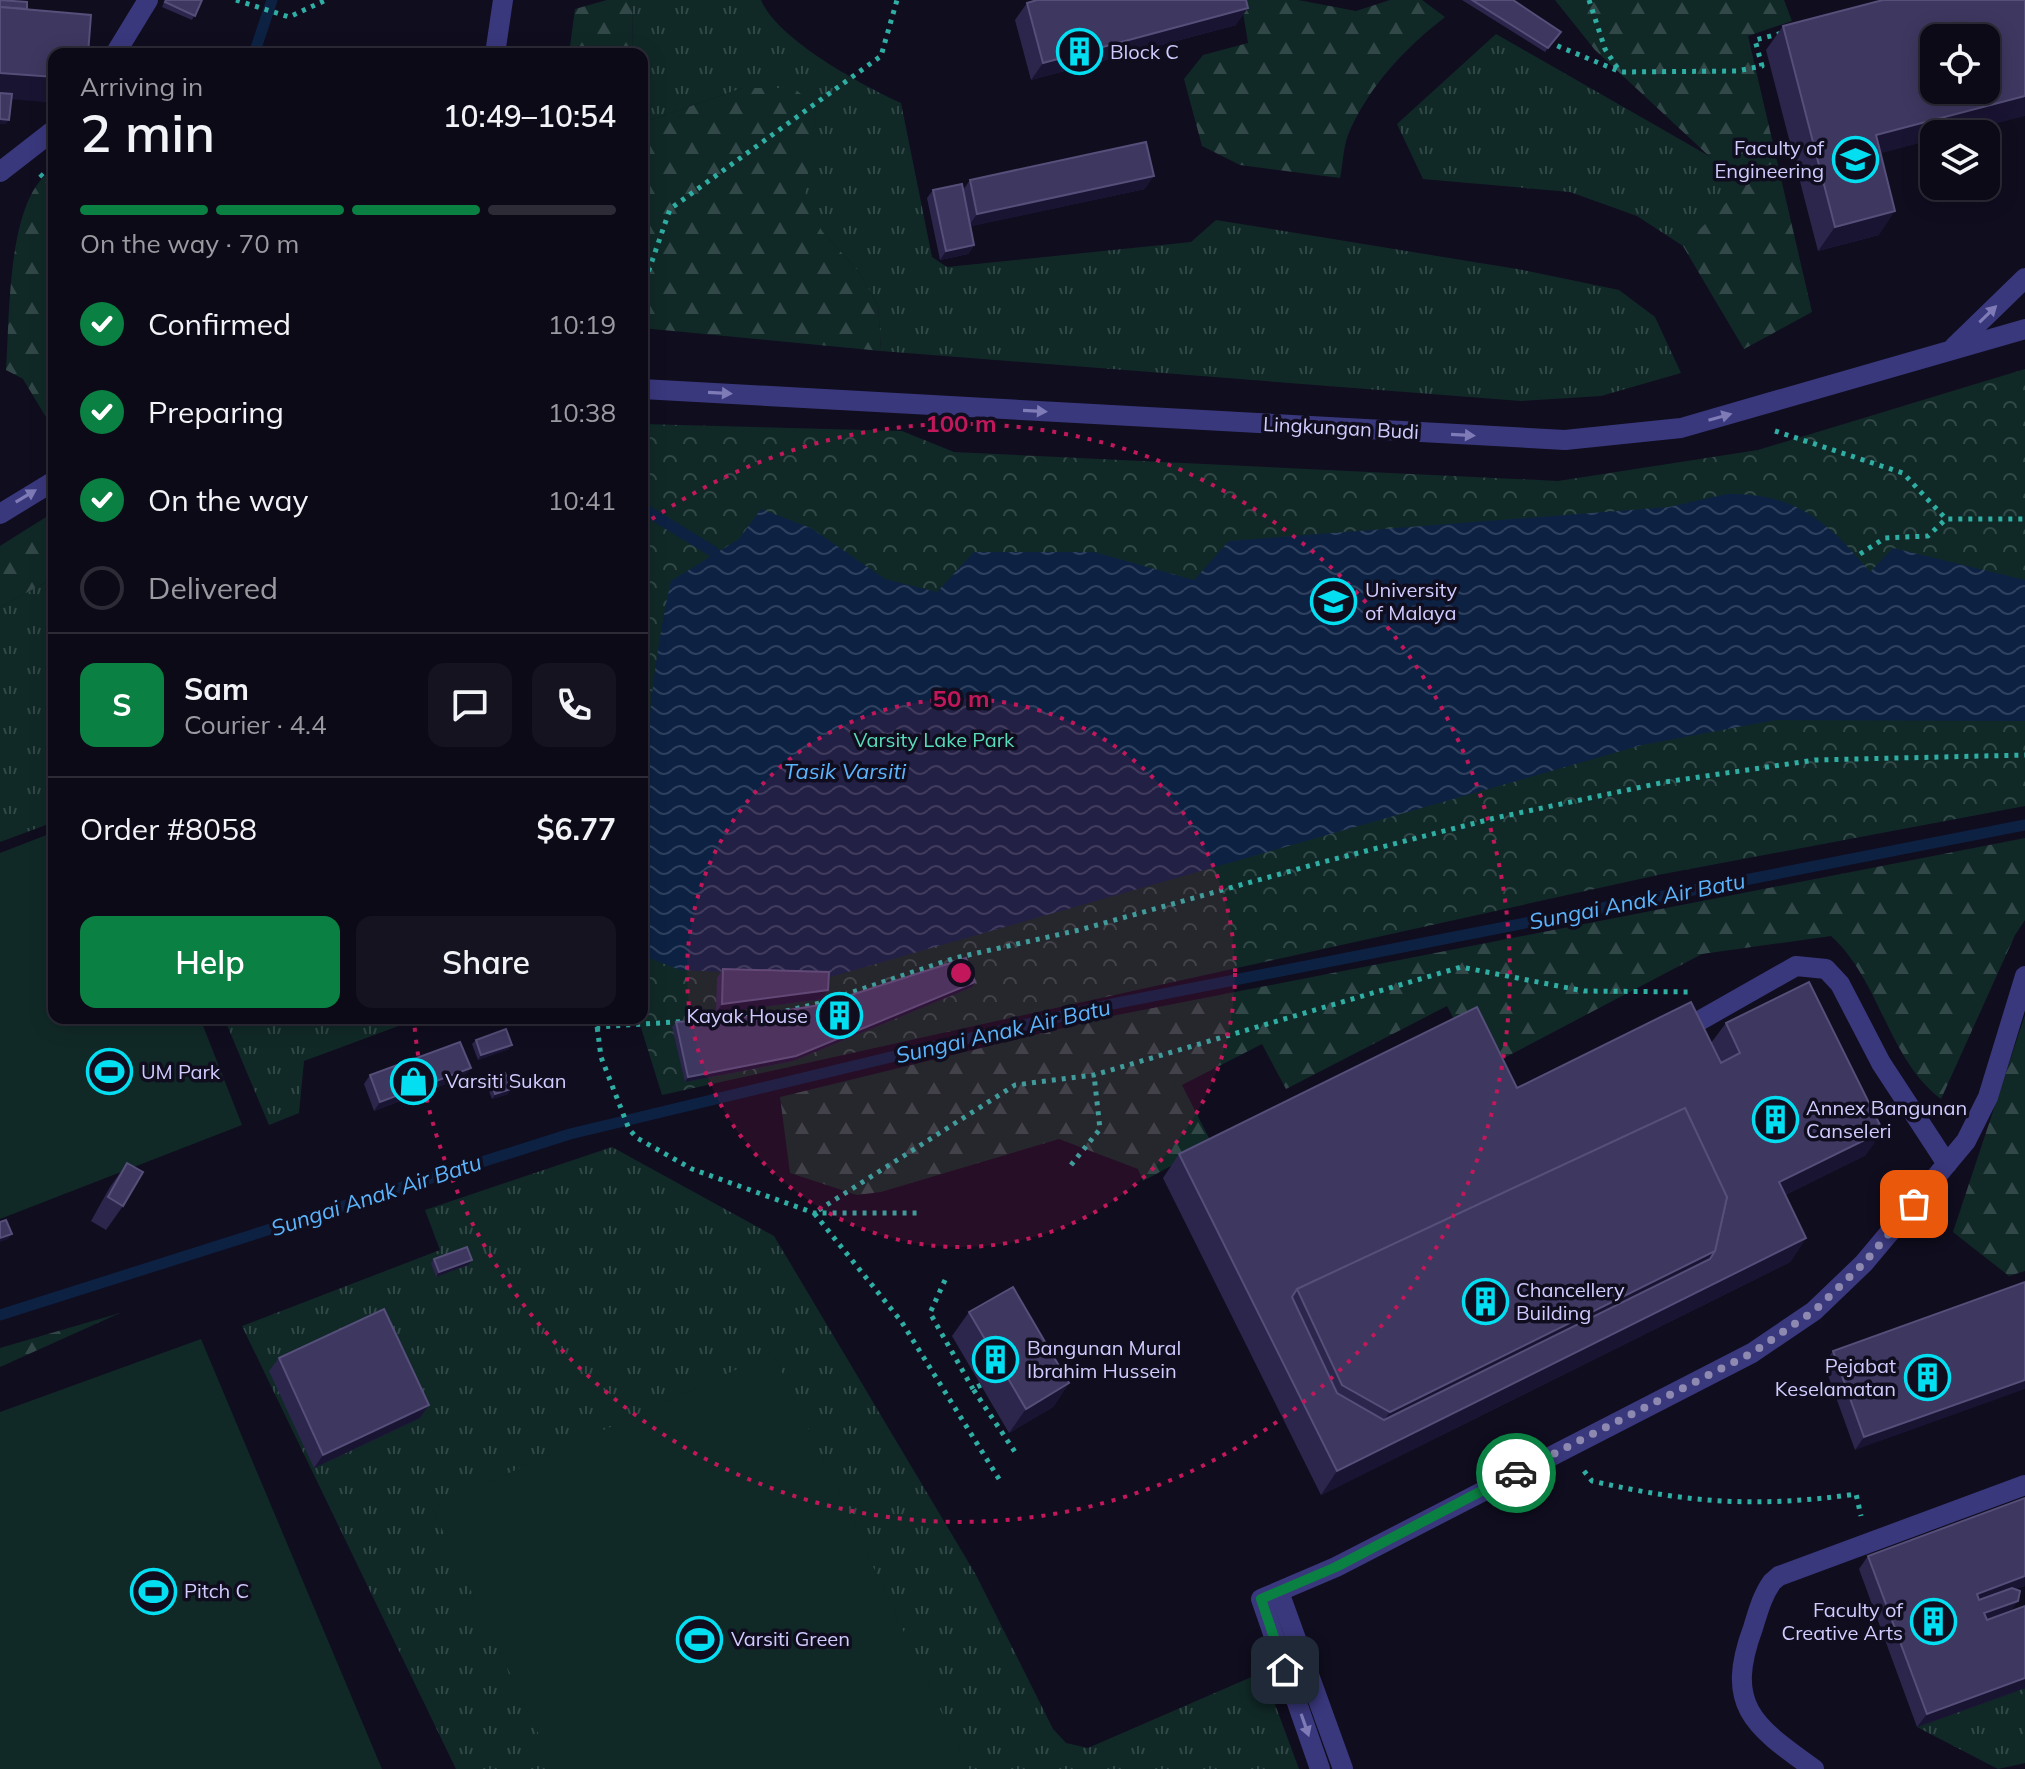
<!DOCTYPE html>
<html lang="en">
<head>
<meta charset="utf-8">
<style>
	body { margin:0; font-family:Mulish,sans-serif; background:#151320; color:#f1f3f6; height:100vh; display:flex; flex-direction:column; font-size:30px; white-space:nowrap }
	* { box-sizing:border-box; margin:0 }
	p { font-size:26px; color:#9a9aa1 }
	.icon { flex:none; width:44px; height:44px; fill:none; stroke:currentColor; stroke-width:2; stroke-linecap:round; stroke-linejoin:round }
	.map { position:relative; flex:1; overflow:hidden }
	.drawer { position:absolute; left:48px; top:48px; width:600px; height:976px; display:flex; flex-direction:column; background:#0c0a17; border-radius:16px; box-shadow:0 4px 20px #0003,0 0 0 2px #2c2b36 }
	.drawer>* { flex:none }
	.controls { position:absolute; left:1920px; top:24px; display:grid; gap:16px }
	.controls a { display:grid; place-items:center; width:80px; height:80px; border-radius:16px; background:#0c0a17; box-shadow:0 4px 20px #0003,0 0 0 2px #2c2b36; font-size:40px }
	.pin { position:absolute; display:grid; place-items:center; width:68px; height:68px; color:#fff; margin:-34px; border-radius:16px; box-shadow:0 4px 12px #0006 }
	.courier { position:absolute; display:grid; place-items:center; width:80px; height:80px; margin:-40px; border:6px solid #0b8043; border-radius:50%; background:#fff; color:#222; box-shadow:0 2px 10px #0007 }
	.overview em { font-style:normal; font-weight:600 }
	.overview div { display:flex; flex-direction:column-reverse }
	.overview { display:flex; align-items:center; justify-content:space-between; height:136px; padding:0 32px }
	h1 { font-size:52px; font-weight:600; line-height:60px }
	.bar { display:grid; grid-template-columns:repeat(4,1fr); gap:12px 8px; align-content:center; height:96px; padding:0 32px }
	.bar i { height:10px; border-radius:6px; background:#2c2b36 }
	.bar .active { background:#0b8043 }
	.bar p { grid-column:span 4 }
	.line { display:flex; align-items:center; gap:20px; padding:0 32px; border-top:2px solid #2c2b36 }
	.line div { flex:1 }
	.round { display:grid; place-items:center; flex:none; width:84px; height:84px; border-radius:16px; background:#151320 }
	ol { padding:0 32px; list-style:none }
	li { display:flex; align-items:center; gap:24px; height:88px }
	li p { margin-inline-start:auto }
	li .icon { padding:8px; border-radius:50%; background:#0b8043; color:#fff; stroke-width:4 }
	li:last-child { color:#9a9aa1 }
	li i { width:44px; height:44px; border:4px solid #2c2b36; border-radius:50% }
	.primary-button { display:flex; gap:16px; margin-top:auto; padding:16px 32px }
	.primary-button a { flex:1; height:92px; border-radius:16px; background:#0b8043; color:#fff; font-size:32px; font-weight:600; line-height:92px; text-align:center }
	.primary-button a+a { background:#151320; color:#f1f3f6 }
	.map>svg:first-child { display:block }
	.grass { fill:url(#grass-tufts) }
	.forest { fill:url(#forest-firs) }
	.park { fill:url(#park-crowns) }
	.pitch { fill:#102927 }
	.water { fill:url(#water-waves) }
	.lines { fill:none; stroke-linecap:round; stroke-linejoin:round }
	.stream { stroke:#0d2243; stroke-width:11 }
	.path { stroke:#2faea4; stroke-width:5; stroke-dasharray:4 6; stroke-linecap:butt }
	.minor { stroke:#3a387d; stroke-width:20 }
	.wall { fill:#2c264d }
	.shaded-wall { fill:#1a1433 }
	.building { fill:#3e3760; stroke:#554f79; stroke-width:2; fill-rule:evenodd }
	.oneway { fill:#7e7bb7 }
	.done { stroke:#8d89b0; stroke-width:8; stroke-dasharray:0 14.4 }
	.route { stroke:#0b8043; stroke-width:10 }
	.ring { fill:none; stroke:#c2185b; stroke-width:4; stroke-dasharray:4 8 }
	.labels { text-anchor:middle; stroke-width:7; stroke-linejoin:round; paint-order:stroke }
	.poi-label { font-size:20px; fill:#d0ccfe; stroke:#100d1f; text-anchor:start }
	.street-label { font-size:20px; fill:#d0ccfe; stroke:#100d1f }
	.park-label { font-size:20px; fill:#59dcb9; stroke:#100d1f }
	.water-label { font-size:22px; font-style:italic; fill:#5bb5fc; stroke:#100d1f }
	.centre { fill:#c2185b; stroke:#100d1f; stroke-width:4 }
	.ring-label { font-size:24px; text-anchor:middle; font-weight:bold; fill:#c2185b; stroke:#100d1f; stroke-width:7; stroke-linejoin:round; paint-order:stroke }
</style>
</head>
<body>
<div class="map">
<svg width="2025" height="1769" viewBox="0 0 2025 1769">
	<defs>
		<pattern id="grass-tufts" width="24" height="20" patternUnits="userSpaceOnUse" patternTransform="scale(2)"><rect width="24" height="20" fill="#102927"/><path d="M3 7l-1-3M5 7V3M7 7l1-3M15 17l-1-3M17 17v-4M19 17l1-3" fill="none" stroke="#324747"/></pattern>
		<pattern id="forest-firs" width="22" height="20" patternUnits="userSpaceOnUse" patternTransform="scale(2)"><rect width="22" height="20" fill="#102927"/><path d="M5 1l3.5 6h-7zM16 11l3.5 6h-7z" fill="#324747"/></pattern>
		<pattern id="park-crowns" width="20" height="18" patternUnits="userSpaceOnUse" patternTransform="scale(2)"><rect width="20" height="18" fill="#102927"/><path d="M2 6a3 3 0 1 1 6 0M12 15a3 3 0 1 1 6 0" fill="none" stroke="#324747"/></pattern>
		<pattern id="water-waves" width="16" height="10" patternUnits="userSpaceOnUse" patternTransform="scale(2)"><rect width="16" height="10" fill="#0d2243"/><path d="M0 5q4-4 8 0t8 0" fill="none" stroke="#2f415f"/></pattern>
	</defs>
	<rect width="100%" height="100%" fill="#100d1f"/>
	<g class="grass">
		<path d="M633,0H761C778,40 862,85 901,103L932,257L947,267L1191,242L1216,220L1523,270L1619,290L1655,317L1681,373L1601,396L1521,401L881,351L878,305L858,271L822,231L804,198L816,107L743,88L642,123V54H632Z"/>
		<path d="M1496,34L1709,156L1733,198L1683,246L1637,216L1570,192L1423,179L1397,124Z"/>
		<path d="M54,578V822L0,842V607Z"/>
		<path d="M224,1018H420L304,1061L299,1113L269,1125Z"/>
		<path d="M612,1147L774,1236L976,1575L1053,1729L1066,1743L1088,1748L1263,1672L1299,1769H456L242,1326L440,1250L425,1210Z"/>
		<path d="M2025,1688V1763L1998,1769L1917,1727Z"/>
	</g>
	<g class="forest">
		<path d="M607,0H633L632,54H569L575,9Z"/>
		<path d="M1241,0H1298L1356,11L1390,0H1422L1445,17C1405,48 1368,87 1348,135C1343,148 1343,164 1340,178L1240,165L1202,146L1184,79L1203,55L1248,43Z"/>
		<path d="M1555,0H1784L1792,21L1748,36L1812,312L1744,349L1683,246L1732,197L1709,156L1595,50Z"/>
		<path d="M743,88H794L816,107L805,198L822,231L858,271L878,305L881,351L642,328V123Z"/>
		<path d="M54,169V419L49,422L23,379L6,370C10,319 6,195 54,169Z"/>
		<path d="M54,512V578L0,607V546Z"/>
		<path d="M2025,838V920L2015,935L1941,1099C1888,1059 1880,980 1831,936L1702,954L1481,1070L1447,1006L1286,1089L1262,1044L1182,1085L1212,1144L1143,1181L1138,1169L1059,1139L881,1192L857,1195L790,1173L780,1097L1117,1015Z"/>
		<path d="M2025,1015V1271L2009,1276L1953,1232Z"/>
		<path d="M120,1313L0,1367V1348Z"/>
	</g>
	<path class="park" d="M2025,369V806L1658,875L662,1095L638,1018H642V424L902,431L954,452L1558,481L1758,450Z"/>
	<g class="pitch">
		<path d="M54,832V1018H200L242,1125L0,1219V853Z"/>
		<path d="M201,1339L382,1769H0V1412Z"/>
		<path d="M773,1353L968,1769H555L432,1508Z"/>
	</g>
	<path class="water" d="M1727,494C1796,493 1827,521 1870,572L1893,548L2025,580V721L1775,720L1642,745L830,977L680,970L642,955C642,831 643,703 671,581L739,539L761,509L811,528L885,579L937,592L974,552H1094L1194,580L1229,541L1669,507Z"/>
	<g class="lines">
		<g class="stream">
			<path d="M254,54L272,0"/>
			<path d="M642,508L714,552"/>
			<path d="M0,1315L570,1134L1112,1004L2025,825"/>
		</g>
		<g class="path">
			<path d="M236,0L289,17L326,0"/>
			<path d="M1589,0L1605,49L1620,72"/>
			<path d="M1548,42L1621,72L1737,71L1762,66L1755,40L1782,33"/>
			<path d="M40,174L54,187"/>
			<path d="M642,290L670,209L881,56L897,0"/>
			<path d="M1775,431L1903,473L1946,519H2025"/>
			<path d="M1860,554L1885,538L1928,536L1946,519"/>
			<path d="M786,1011L820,1003L955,958L1079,930L1323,862L1495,818L1665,782L1815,760L2025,755"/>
			<path d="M591,1018L597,1027L752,1017"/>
			<path d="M596,1018L601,1057L629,1129L637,1138L692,1169L814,1213H920"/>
			<path d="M1071,1165L1100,1129L1094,1075"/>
			<path d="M945,1280L930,1313L973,1389"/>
			<path d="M981,1385L973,1389L1017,1455"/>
			<path d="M1584,1471L1592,1481C1688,1503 1758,1508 1856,1494L1861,1516"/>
			<path d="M999,1479L901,1321L814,1213L1015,1085L1094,1075L1461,967L1584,991L1692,992"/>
		</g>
		<g class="minor">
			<path d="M115,54L148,0"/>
			<path d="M495,54L503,0"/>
			<path d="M0,172L54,130"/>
			<path d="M1954,347L2025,278"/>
			<path d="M642,389L1565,440L1681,428L2025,329"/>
			<path d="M0,514L54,481"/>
			<path d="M1692,1025L1796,966L1826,969L1840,984L1881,1063L1947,1164"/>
			<path d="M1279,1592L1343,1769"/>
			<path d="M1320,1769L1261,1599L1336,1567L1752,1353L1814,1311L1864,1263L1966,1141L1988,1097L2025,976"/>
			<path d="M1814,1769C1754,1726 1724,1706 1753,1628C1758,1612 1762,1596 1772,1582L1779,1576L2025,1485"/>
		</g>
	</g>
	<g class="wall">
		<path d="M165,0H202L192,20L162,7Z"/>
		<path d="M1462,0H1513L1561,32L1545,52Z"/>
		<path d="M1027,3L1236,25L1031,80L1015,20Z"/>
		<path d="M1783,26L1934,134V139L1880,153L1879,235L1818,251L1766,50Z"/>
		<path d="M970,180L1145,189L971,226L974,245L968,254L940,260L927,198L933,190H963Z"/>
		<path d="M723,969L822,999L716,1013L717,978Z"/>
		<path d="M972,987L793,1061L685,1082L672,1027L676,1022L739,1018Z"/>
		<path d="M1726,1023L1866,1155L1785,1195L1806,1238L1790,1262L1321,1495L1163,1178L1179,1154L1517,1088L1711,1043Z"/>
		<path d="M476,1040L509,1049L478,1060L472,1044Z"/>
		<path d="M370,1075L464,1077L374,1111L364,1084Z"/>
		<path d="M490,1078L508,1094L492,1099L486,1083Z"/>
		<path d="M127,1163L123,1206L106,1230L91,1221L110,1187Z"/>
		<path d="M434,1259L468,1265L436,1277L431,1263Z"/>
		<path d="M2025,1282L1855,1450L1824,1364L1833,1351Z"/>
		<path d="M969,1312L1069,1383L1053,1407L1009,1433L952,1336Z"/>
		<path d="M279,1358L429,1405L420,1418L314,1468L269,1371Z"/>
		<path d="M2025,1498V1586L2015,1589L2011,1611L2025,1606V1688L1917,1727L1859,1569L1868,1556Z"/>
	</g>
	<g class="shaded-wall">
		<path d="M1248,8L1236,25L1031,80L1043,63Z"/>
		<path d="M0,73L54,77V103L0,98Z"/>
		<path d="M2025,96V116L1955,134H1934V139L1859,159L1876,135Z"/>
		<path d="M0,119L9,120L6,124H0Z"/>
		<path d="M1154,176L1145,189L968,227L977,214Z"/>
		<path d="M1895,211L1879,235L1818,251L1835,227Z"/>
		<path d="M974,245L968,254L940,260L946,251Z"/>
		<path d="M975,982L972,987L793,1061L685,1082L688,1077Z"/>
		<path d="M828,990L822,999L716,1013L722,1004Z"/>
		<path d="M512,1045L509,1049L478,1060L481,1055Z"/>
		<path d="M471,1068L464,1077L374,1111L380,1102Z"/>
		<path d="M511,1089L508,1094L492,1099L495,1094Z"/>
		<path d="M1883,1131L1866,1155L1762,1206L1779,1182Z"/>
		<path d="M12,1234L8,1239L0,1242V1238Z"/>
		<path d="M1806,1238L1790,1262L1321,1495L1337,1471Z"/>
		<path d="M1715,1251L1693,1283L1367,1444L1390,1412Z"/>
		<path d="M472,1260L468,1265L436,1277L439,1272Z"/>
		<path d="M2025,1380V1389L1855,1450L1864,1437Z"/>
		<path d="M1069,1383L1053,1407L1009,1433L1026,1409Z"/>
		<path d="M429,1405L420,1418L314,1468L323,1455Z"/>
		<path d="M2025,1576V1586L1968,1606L1977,1594Z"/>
		<path d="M2018,1601L2009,1614L1975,1626L1984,1613Z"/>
		<path d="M2025,1678V1688L1917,1727L1927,1714Z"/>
	</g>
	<g class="building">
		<path d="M0,0L27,2V9L0,7Z"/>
		<path d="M166,0H202L195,16L165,2Z"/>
		<path d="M1037,0H1246L1248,8L1043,63L1027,3Z"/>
		<path d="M1472,0H1513L1561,32L1548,48Z"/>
		<path d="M1883,0H2025V96L1876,135L1895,211L1835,227L1783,26ZM1934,38H1986V90H1934Z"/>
		<path d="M0,7L91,15L88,54H54V77L0,73Z"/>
		<path d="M0,93L12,94L9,120L0,119Z"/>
		<path d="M1146,142L1154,176L977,214L970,180Z"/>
		<path d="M962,184L974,245L946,251L933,190Z"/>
		<path d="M966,958L975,982L796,1056L688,1077L676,1022L739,1018L820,1005Z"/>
		<path d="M723,969L829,972L828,990L722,1004Z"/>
		<path d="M1809,982L1883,1131L1779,1182L1806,1238L1337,1471L1179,1154L1477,1007L1517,1088L1691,1002L1721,1063L1740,1053L1726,1023ZM1685,1108L1727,1197L1715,1251L1710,1259L1384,1420L1337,1393L1292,1297L1297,1289Z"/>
		<path d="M506,1029L512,1045L481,1055L476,1040Z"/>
		<path d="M460,1042L471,1068L380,1102L370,1075Z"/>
		<path d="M505,1073L511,1089L495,1094L490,1078Z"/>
		<path d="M1685,1108L1727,1197L1715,1251L1390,1412L1342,1385L1297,1289Z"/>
		<path d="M127,1163L143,1172L123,1206L108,1197Z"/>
		<path d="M6,1220L12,1234L0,1238V1222Z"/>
		<path d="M467,1247L472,1260L439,1272L434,1259Z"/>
		<path d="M2025,1282V1380L1864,1437L1833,1351Z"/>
		<path d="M1013,1287L1069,1383L1026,1409L969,1312Z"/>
		<path d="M384,1309L429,1405L323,1455L279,1358Z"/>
		<path d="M2025,1498V1576L1977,1594L1979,1600L2012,1588L2020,1591L2018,1601L1984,1613L1987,1620L2025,1606V1678L1927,1714L1868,1556Z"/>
	</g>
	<defs><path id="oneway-solid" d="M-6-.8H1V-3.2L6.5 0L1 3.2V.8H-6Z" transform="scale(2)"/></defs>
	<g class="oneway">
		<use href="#oneway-solid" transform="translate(1988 314) rotate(-44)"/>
		<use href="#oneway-solid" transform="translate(720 393) rotate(3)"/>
		<use href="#oneway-solid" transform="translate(1035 411) rotate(3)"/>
		<use href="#oneway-solid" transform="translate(1720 417) rotate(-16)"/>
		<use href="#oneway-solid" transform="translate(1463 435) rotate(3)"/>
		<use href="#oneway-solid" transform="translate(26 496) rotate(-31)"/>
		<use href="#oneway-solid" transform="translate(1305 1725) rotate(71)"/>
	</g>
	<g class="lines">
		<path class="done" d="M1516,1473L1752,1353L1793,1325L1814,1311L1864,1263L1914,1204"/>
		<path class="route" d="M1285,1670L1261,1599L1336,1567L1516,1473"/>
	</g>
	<circle cx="961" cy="973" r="274" fill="#c2185b" fill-opacity=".12"/>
	<g class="ring">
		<circle cx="961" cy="973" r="274"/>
		<path d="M642 526A549 549 0 1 1 414 1021"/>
	</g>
	<defs>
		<symbol id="building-ring" viewBox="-11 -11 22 22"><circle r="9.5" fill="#100d1f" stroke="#04def1" stroke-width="1.5"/><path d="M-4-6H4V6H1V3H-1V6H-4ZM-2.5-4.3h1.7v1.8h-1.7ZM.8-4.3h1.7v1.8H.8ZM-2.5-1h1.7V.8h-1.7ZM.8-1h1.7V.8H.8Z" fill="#04def1"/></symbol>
		<symbol id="university-ring" viewBox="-11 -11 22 22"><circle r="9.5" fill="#100d1f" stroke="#04def1" stroke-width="1.5"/><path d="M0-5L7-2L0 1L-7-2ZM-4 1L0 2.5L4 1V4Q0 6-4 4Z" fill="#04def1"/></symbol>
		<symbol id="stadium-ring" viewBox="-11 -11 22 22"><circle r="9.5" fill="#100d1f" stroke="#04def1" stroke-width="1.5"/><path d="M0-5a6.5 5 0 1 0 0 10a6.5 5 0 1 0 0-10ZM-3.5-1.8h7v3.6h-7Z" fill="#04def1"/></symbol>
		<symbol id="shop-ring" viewBox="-11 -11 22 22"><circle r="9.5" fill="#100d1f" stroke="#04def1" stroke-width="1.5"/><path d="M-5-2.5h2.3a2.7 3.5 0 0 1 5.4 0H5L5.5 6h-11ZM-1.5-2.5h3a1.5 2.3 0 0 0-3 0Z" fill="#04def1"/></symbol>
	</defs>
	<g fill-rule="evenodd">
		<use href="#building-ring" x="1054" y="26" width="51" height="51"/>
		<use href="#university-ring" x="1830" y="134" width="51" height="51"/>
		<use href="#university-ring" x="1308" y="576" width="51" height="51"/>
		<use href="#building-ring" x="814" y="990" width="51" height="51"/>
		<use href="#stadium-ring" x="84" y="1046" width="51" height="51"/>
		<use href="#shop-ring" x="388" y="1056" width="51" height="51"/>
		<use href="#building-ring" x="1750" y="1094" width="51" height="51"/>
		<use href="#building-ring" x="1460" y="1276" width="51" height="51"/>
		<use href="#building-ring" x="970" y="1334" width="51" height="51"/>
		<use href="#building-ring" x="1902" y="1352" width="51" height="51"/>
		<use href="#stadium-ring" x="128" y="1566" width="51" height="51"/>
		<use href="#building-ring" x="1908" y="1596" width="51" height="51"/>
		<use href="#stadium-ring" x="674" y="1614" width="51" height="51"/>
	</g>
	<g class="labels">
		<g class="poi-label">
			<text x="1110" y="59">Block C</text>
			<text x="1824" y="155" text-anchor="end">Faculty of<tspan x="1824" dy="23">Engineering</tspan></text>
			<text x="1365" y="597">University<tspan x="1365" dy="23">of Malaya</tspan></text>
			<text x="808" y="1023" text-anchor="end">Kayak House</text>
			<text x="141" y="1079">UM Park</text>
			<text x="445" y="1088">Varsiti Sukan</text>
			<text x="1806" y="1115">Annex Bangunan<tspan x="1806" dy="23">Canseleri</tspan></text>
			<text x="1516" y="1297">Chancellery<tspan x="1516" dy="23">Building</tspan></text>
			<text x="1027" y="1355">Bangunan Mural<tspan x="1027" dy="23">Ibrahim Hussein</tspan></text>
			<text x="1896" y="1373" text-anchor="end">Pejabat<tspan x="1896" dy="23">Keselamatan</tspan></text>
			<text x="184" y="1598">Pitch C</text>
			<text x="1903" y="1617" text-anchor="end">Faculty of<tspan x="1903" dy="23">Creative Arts</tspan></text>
			<text x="731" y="1646">Varsiti Green</text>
		</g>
		<g class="street-label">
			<text transform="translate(1341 428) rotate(3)" y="7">Lingkungan Budi</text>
		</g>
		<g class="park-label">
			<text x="934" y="747">Varsity Lake Park</text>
		</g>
		<g class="water-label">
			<text x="845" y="779">Tasik Varsiti</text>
			<text transform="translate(1637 901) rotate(-11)" y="8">Sungai Anak Air Batu</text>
			<text transform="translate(1003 1031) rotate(-13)" y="8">Sungai Anak Air Batu</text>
			<text transform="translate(376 1195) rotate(-18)" y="8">Sungai Anak Air Batu</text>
		</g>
	</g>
	<circle cx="961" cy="973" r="12" class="centre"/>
	<g class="ring-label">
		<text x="961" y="432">100 m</text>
		<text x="961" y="707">50 m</text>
	</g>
</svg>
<div class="controls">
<a><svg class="icon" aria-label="locate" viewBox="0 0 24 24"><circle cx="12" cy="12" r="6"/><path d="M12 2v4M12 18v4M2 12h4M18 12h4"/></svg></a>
<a><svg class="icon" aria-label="layers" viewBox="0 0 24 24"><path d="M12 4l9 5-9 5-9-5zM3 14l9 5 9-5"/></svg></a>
</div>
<div class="pin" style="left:1914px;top:1204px;background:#ea580c"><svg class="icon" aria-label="bag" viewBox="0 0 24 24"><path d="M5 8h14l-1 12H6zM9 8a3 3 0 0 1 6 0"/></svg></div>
<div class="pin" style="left:1285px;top:1670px;background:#1f2937"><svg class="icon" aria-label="home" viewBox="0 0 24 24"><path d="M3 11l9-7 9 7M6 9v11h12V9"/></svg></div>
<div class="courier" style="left:1516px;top:1473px"><svg class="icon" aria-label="car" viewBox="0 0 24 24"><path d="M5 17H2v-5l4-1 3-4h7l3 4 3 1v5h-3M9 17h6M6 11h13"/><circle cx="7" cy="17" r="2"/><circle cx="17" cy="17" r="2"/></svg></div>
<section class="drawer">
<div class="overview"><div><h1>2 min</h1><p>Arriving in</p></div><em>10:49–10:54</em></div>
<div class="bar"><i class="active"></i><i class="active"></i><i class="active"></i><i></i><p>On the way · 70 m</p></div>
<ol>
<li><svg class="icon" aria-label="check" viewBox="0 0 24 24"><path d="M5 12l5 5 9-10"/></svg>Confirmed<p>10:19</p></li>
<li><svg class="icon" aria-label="check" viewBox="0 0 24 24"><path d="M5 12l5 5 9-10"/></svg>Preparing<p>10:38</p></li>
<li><svg class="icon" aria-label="check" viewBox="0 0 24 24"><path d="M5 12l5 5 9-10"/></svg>On the way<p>10:41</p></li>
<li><i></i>Delivered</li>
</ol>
<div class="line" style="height:144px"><b class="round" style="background:#0b8043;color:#fff">S</b><div><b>Sam</b><p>Courier · 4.4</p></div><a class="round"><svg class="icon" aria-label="chat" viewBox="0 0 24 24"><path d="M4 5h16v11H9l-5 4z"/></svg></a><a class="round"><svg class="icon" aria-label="phone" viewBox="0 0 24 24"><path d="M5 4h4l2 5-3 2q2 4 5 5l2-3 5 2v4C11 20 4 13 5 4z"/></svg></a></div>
<div class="line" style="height:104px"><div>Order #8058</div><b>$6.77</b></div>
<div class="primary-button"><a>Help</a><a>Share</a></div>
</section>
</div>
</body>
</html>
